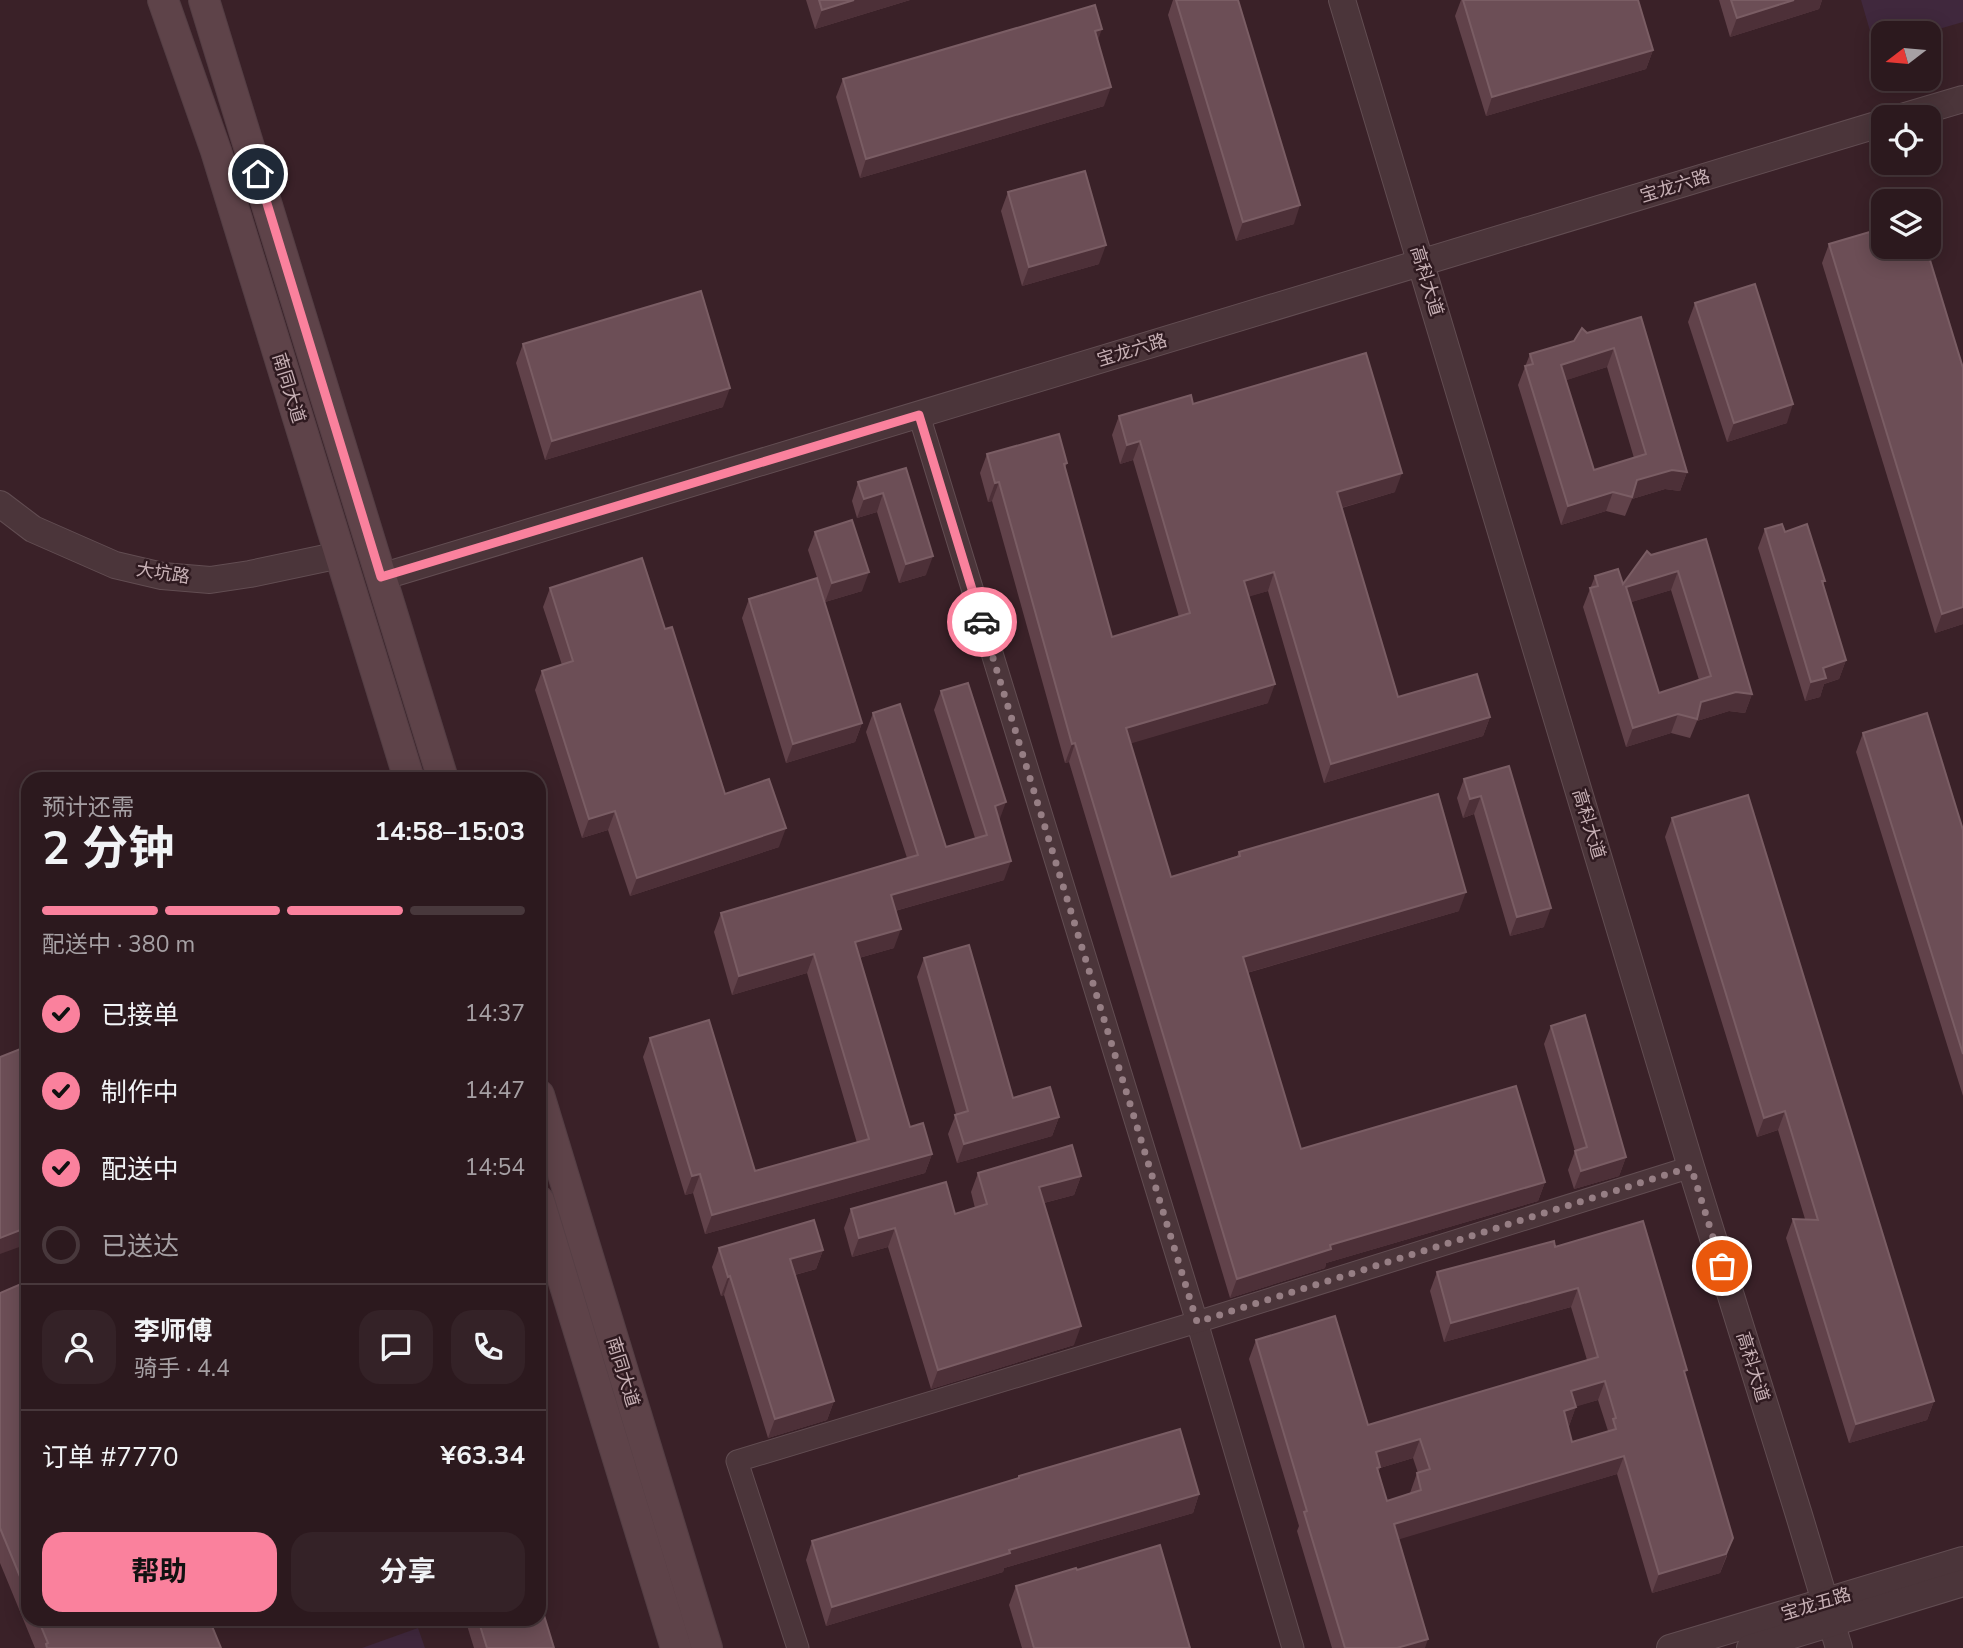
<!DOCTYPE html>
<html lang="zh">
<head>
<meta charset="utf-8">
<style>
	body { margin:0; font-family:"Nunito Sans","Noto Sans SC",sans-serif; background:#342227; color:#f1f3f6; height:100vh; display:flex; flex-direction:column; font-size:26px; white-space:nowrap }
	* { box-sizing:border-box; margin:0 }
	p { font-size:23px; color:#a6a0a4 }
	.icon { flex:none; width:38px; height:38px; fill:none; stroke:currentColor; stroke-width:2; stroke-linecap:round; stroke-linejoin:round }
	.map { position:relative; flex:1; overflow:hidden }
	.details { position:absolute; left:21px; top:772px; width:525px; height:854px; display:flex; flex-direction:column; background:#2c191e; border-radius:21px; box-shadow:0 4px 18px #0003,0 0 0 2px #48383c }
	.details>* { flex:none }
	.needle { width:46px; rotate:254deg }
	.controls { position:absolute; left:1871px; top:21px; display:grid; gap:14px }
	.controls a { display:grid; place-items:center; width:70px; height:70px; border-radius:14px; background:#2c191e; box-shadow:0 4px 18px #0003,0 0 0 2px #48383c; font-size:35px }
	.pin { position:absolute; display:grid; place-items:center; width:60px; height:60px; color:#fff; margin:-30px; border:4px solid #fff; border-radius:50%; box-shadow:0 2px 7px #0007 }
	.courier { position:absolute; display:grid; place-items:center; width:70px; height:70px; margin:-35px; border:5px solid #fa819d; border-radius:50%; background:#fff; color:#222; box-shadow:0 2px 9px #0007 }
	.summary em { font-style:normal; font-weight:700 }
	.summary div { display:flex; flex-direction:column-reverse }
	.summary { display:flex; align-items:center; justify-content:space-between; height:119px; padding:0 21px }
	h1 { font-size:46px; font-weight:700; line-height:52px }
	.bar { display:grid; grid-template-columns:repeat(4,1fr); gap:10px 7px; align-content:center; height:84px; padding:0 21px }
	.bar i { height:9px; border-radius:5px; background:#48383c }
	.bar .active { background:#fa819d }
	.bar p { grid-column:span 4 }
	.line { display:flex; align-items:center; gap:18px; padding:0 21px; border-top:2px solid #48383c }
	.line div { flex:1 }
	.round { display:grid; place-items:center; flex:none; width:74px; height:74px; border-radius:21px; background:#342227 }
	ol { padding:0 21px; list-style:none }
	li { display:flex; align-items:center; gap:21px; height:77px }
	li p { margin-inline-start:auto }
	li .icon { padding:7px; border-radius:50%; background:#fa819d; color:#111; stroke-width:4 }
	li:last-child { color:#a6a0a4 }
	li i { width:38px; height:38px; border:4px solid #48383c; border-radius:50% }
	.action { display:flex; gap:14px; margin-top:auto; padding:14px 21px }
	.action a { flex:1; height:80px; border-radius:21px; background:#fa819d; color:#111; font-size:28px; font-weight:700; line-height:80px; text-align:center }
	.action a+a { background:#342227; color:#f1f3f6 }
	.map>svg:first-child { display:block }
	.green { fill:#40283d }
	.lines { fill:none; stroke-linecap:round; stroke-linejoin:round }
	.minor-casing { stroke:#624d52; stroke-width:23 }
	.tertiary-casing { stroke:#624d52; stroke-width:28 }
	.secondary-casing { stroke:#543e44; stroke-width:32 }
	.minor { stroke:#4b353a; stroke-width:21 }
	.tertiary { stroke:#4b353a; stroke-width:26 }
	.secondary { stroke:#5e4349; stroke-width:30 }
	.wall { fill:#61424a; fill-rule:evenodd }
	.shaded-wall { fill:#4d3038 }
	.building { fill:#6c4e56; stroke:#7a5d64; stroke-width:2; fill-rule:evenodd }
	.done { stroke:#967e84; stroke-width:7; stroke-dasharray:0 12.6 }
	.route { stroke:#fa819d; stroke-width:9 }
	.labels { text-anchor:middle; stroke-width:5; stroke-linejoin:round; paint-order:stroke }
	.street-label { font-size:18px; fill:#c7b0b5; stroke:#2f1a20 }
</style>
</head>
<body>
<div class="map">
<svg width="1963" height="1648" viewBox="0 0 1963 1648">
	<rect width="100%" height="100%" fill="#3a2128"/>
	<g class="green">
		<path d="M1861,0H1963V22L1925,33H1883V46L1875,48Z"/>
		<path d="M418,1628L425,1648H362Z"/>
	</g>
	<g class="lines">
		<defs>
			<g id="minor">
				<path d="M919,415L1197,1322L1293,1648"/>
				<path d="M798,1648L737,1461L1197,1322L1691,1167"/>
			</g>
			<g id="tertiary">
				<path d="M1342,0L1691,1167L1799,1515L1839,1648"/>
				<path d="M1902,117L1963,99"/>
				<path d="M0,504L33,529L115,565L162,576L210,580L250,574L340,555"/>
				<path d="M381,577L1883,123"/>
				<path d="M1670,1648L1963,1560"/>
				<path d="M1750,1648L1963,1583"/>
			</g>
			<g id="secondary">
				<path d="M163,0L216,151L409,779"/>
				<path d="M204,0L443,779"/>
				<path d="M539,1095L707,1648"/>
				<path d="M539,1201L676,1648"/>
			</g>
		</defs>
		<use href="#minor" class="minor-casing"/>
		<use href="#tertiary" class="tertiary-casing"/>
		<use href="#secondary" class="secondary-casing"/>
		<use href="#minor" class="minor"/>
		<use href="#tertiary" class="tertiary"/>
		<use href="#secondary" class="secondary"/>
	</g>
	<g class="wall">
		<path d="M806,0H910L815,29Z"/>
		<path d="M1173,0H1238L1294,224L1236,241L1168,15Z"/>
		<path d="M1461,0H1463L1653,50L1646,69L1486,116L1455,16Z"/>
		<path d="M1719,0H1822L1819,9L1730,37Z"/>
		<path d="M1098,41L1104,106L860,178L836,97L843,79Z"/>
		<path d="M1008,192L1099,264L1022,286L1001,211Z"/>
		<path d="M1829,244L1963,368V624L1935,633L1822,263Z"/>
		<path d="M1695,303L1787,423L1727,442L1688,322Z"/>
		<path d="M1641,317L1687,472L1680,491L1665,489L1632,499L1625,516L1606,511L1561,525L1518,385L1530,354L1574,341L1587,333ZM1607,367L1634,458L1594,470L1566,380Z"/>
		<path d="M523,344L723,407L545,460L516,363Z"/>
		<path d="M1193,404L1395,492L1342,508L1398,697L1490,717L1483,736L1324,783L1268,591L1249,596L1268,703L1130,743L1171,877L1237,856L1239,852L1459,911L1247,973L1301,1149L1545,1182L1538,1201L1326,1263L1325,1268L1230,1298L1069,762L1065,763L992,501L988,502L980,473L987,454L1067,463L1065,468L1112,637L1179,617L1133,460L1120,464L1112,435L1119,416Z"/>
		<path d="M906,468L926,575L899,583L877,512L857,518L852,501L858,482Z"/>
		<path d="M1765,529L1825,581L1823,584L1846,660L1839,679L1824,684L1820,697L1805,701L1758,548Z"/>
		<path d="M815,532L862,591L825,602L808,550Z"/>
		<path d="M1706,539L1752,694L1745,713L1729,711L1697,721L1690,738L1671,733L1626,747L1583,607L1595,576L1623,584L1651,555ZM1671,590L1699,680L1659,693L1631,602Z"/>
		<path d="M550,588L665,629L725,794L779,847L630,896L608,830L582,838L535,690L542,671L562,665L543,607Z"/>
		<path d="M749,599L862,723L855,742L786,763L742,618Z"/>
		<path d="M941,691L999,821L1004,880L895,911L894,948L859,958L910,1127L932,1154L925,1173L705,1234L693,1193L685,1195L643,1057L650,1038L755,1171L857,1143L807,973L732,995L714,932L721,913L907,858L866,732L873,713L946,847L975,838L934,710Z"/>
		<path d="M1863,733L1963,830V1096L1856,752Z"/>
		<path d="M1509,766L1544,927L1510,936L1474,814L1463,818L1457,798L1464,779Z"/>
		<path d="M1672,818L1934,1401L1927,1420L1849,1443L1786,1238L1793,1219H1805L1778,1130L1757,1137L1665,837Z"/>
		<path d="M924,958L1013,1098L1059,1117L1052,1136L957,1163L948,1134L956,1114L917,977Z"/>
		<path d="M1551,1026L1626,1157L1619,1176L1574,1189L1568,1170L1575,1151L1544,1044Z"/>
		<path d="M28,1046V1258H27L22,1246Z"/>
		<path d="M978,1173L1081,1176L1074,1195L1044,1203L1074,1345L931,1389L888,1247L852,1257L844,1228L851,1209L955,1214L975,1208L971,1192Z"/>
		<path d="M1555,1247L1685,1375L1727,1556L1720,1573L1652,1593L1617,1474L1398,1539L1425,1648H1332L1297,1531L1299,1526L1249,1359L1256,1340L1368,1425L1587,1360L1571,1307L1444,1342L1430,1291L1437,1272ZM1598,1400L1608,1431L1572,1442L1568,1427L1569,1426L1576,1406ZM1413,1458L1418,1473H1417L1410,1493L1387,1501L1378,1472L1380,1468Z"/>
		<path d="M719,1248L823,1250L816,1269L795,1275L834,1401L827,1420L768,1438L724,1295L721,1296L712,1267Z"/>
		<path d="M28,1281V1619H209L221,1648H35L0,1563V1293Z"/>
		<path d="M1019,1476L1199,1494L1193,1513L1004,1568L1003,1572L826,1626L806,1560L812,1541L1018,1479Z"/>
		<path d="M1016,1586L1190,1648H1022L1009,1605Z"/>
		<path d="M465,1619H539L554,1648H474Z"/>
	</g>
	<g class="shaded-wall">
		<path d="M854,0H910L815,29L822,10Z"/>
		<path d="M1794,0H1822L1819,9L1730,37L1737,18Z"/>
		<path d="M1102,29L1095,48V31Z"/>
		<path d="M1653,50L1646,69L1486,116L1492,97Z"/>
		<path d="M1111,87L1104,106L860,178L866,159Z"/>
		<path d="M1300,205L1294,224L1236,241L1243,222Z"/>
		<path d="M1106,245L1099,264L1022,286L1029,267Z"/>
		<path d="M1614,348L1607,367L1555,384L1561,365Z"/>
		<path d="M730,388L723,407L545,460L552,441Z"/>
		<path d="M1793,404L1787,423L1727,442L1734,423Z"/>
		<path d="M1140,441L1133,460L1120,464L1127,445Z"/>
		<path d="M1672,470L1687,472L1680,491L1665,489L1632,499L1637,480Z"/>
		<path d="M1402,473L1395,492L1330,511L1337,492Z"/>
		<path d="M999,482L992,501L988,502L995,483Z"/>
		<path d="M1613,492L1606,511L1561,525L1568,506Z"/>
		<path d="M883,493L877,512L857,518L864,499Z"/>
		<path d="M933,556L926,575L899,583L906,564Z"/>
		<path d="M1678,571L1671,590L1619,606L1626,587Z"/>
		<path d="M869,572L862,591L825,602L832,583Z"/>
		<path d="M1274,572L1268,591L1238,600L1244,581Z"/>
		<path d="M1963,607V624L1935,633L1942,614Z"/>
		<path d="M1846,660L1839,679L1824,684L1820,697L1805,701L1811,682L1823,668Z"/>
		<path d="M1275,684L1268,703L1119,747L1126,728Z"/>
		<path d="M1736,692L1752,694L1745,713L1729,711L1697,721L1701,702Z"/>
		<path d="M1678,714L1671,733L1626,747L1633,728Z"/>
		<path d="M1490,717L1483,736L1324,783L1331,764Z"/>
		<path d="M862,723L855,742L786,763L793,744Z"/>
		<path d="M1075,743L1069,762L1065,763L1072,744Z"/>
		<path d="M1481,796L1474,814L1463,818L1470,799Z"/>
		<path d="M1006,802L999,821L995,806Z"/>
		<path d="M615,811L608,830L582,838L589,819Z"/>
		<path d="M786,828L779,847L630,896L637,878Z"/>
		<path d="M1011,861L1004,880L884,914L891,895Z"/>
		<path d="M1466,892L1459,911L1236,976L1243,957Z"/>
		<path d="M1551,908L1544,927L1510,936L1517,917Z"/>
		<path d="M901,929L894,948L848,961L855,942Z"/>
		<path d="M814,954L807,973L732,995L739,976Z"/>
		<path d="M1785,1111L1778,1130L1757,1137L1764,1118Z"/>
		<path d="M1059,1117L1052,1136L957,1163L964,1144Z"/>
		<path d="M932,1154L925,1173L705,1234L712,1215Z"/>
		<path d="M1626,1157L1619,1176L1574,1189L1581,1171Z"/>
		<path d="M700,1174L693,1193L685,1195L692,1176Z"/>
		<path d="M1081,1176L1074,1195L1032,1206L1039,1187Z"/>
		<path d="M1545,1182L1538,1201L1326,1263L1325,1268L1230,1298L1237,1279L1330,1245Z"/>
		<path d="M28,1227L22,1246L0,1254V1238Z"/>
		<path d="M895,1228L888,1247L852,1257L859,1238Z"/>
		<path d="M823,1250L816,1269L783,1278L790,1259Z"/>
		<path d="M730,1276L724,1295L721,1296L728,1277Z"/>
		<path d="M1578,1288L1571,1307L1444,1342L1451,1323Z"/>
		<path d="M1081,1326L1074,1345L931,1389L938,1370Z"/>
		<path d="M1605,1381L1598,1400L1565,1410L1571,1391Z"/>
		<path d="M834,1401L827,1420L768,1438L775,1419Z"/>
		<path d="M1934,1401L1927,1420L1849,1443L1856,1424Z"/>
		<path d="M1576,1407L1569,1426L1557,1430L1564,1411Z"/>
		<path d="M1420,1439L1413,1458L1380,1468L1373,1486L1376,1452Z"/>
		<path d="M1624,1456L1617,1474L1387,1543L1394,1524Z"/>
		<path d="M1199,1494L1193,1513L1004,1568L1003,1572L826,1626L832,1607L1009,1550Z"/>
		<path d="M1733,1538L1720,1573L1652,1593L1659,1574Z"/>
		<path d="M1428,1639L1425,1648H1397Z"/>
	</g>
	<g class="building">
		<path d="M819,0H854L822,10Z"/>
		<path d="M1176,0H1238L1300,205L1243,222Z"/>
		<path d="M1463,0H1638L1653,50L1492,97Z"/>
		<path d="M1731,0H1794L1737,18Z"/>
		<path d="M1095,5L1102,29L1095,31L1111,87L866,159L843,79Z"/>
		<path d="M1085,171L1106,245L1029,267L1008,192Z"/>
		<path d="M1883,228V247H1926L1963,368V607L1942,614L1829,244Z"/>
		<path d="M1755,284L1793,404L1734,423L1695,303Z"/>
		<path d="M701,291L730,388L552,441L523,344Z"/>
		<path d="M1641,317L1687,472L1672,470L1637,480L1632,497L1613,492L1568,506L1525,366L1533,364L1530,354L1574,341L1582,328L1587,333ZM1614,348L1646,454L1594,470L1561,365Z"/>
		<path d="M1366,353L1402,473L1337,492L1398,697L1477,674L1490,717L1331,764L1274,572L1244,581L1275,684L1126,728L1171,877L1240,856L1239,852L1438,794L1466,892L1243,957L1301,1149L1516,1086L1545,1182L1330,1245L1331,1249L1237,1279L1075,743L1072,744L999,482L995,483L987,454L1059,434L1067,463L1064,464L1112,637L1190,613L1140,441L1127,445L1119,416L1191,395L1193,404Z"/>
		<path d="M906,468L933,556L906,564L883,493L864,499L858,482Z"/>
		<path d="M852,520L869,572L832,583L815,532Z"/>
		<path d="M1782,524L1785,532L1807,524L1825,581H1822L1846,660L1823,668L1826,678L1811,682L1765,529Z"/>
		<path d="M1706,539L1752,694L1736,692L1701,702L1697,719L1678,714L1633,728L1590,588L1598,586L1595,576L1618,569L1623,584L1647,551L1651,555ZM1678,571L1711,676L1659,693L1626,587Z"/>
		<path d="M642,558L665,629L672,627L725,794L769,779L786,828L637,878L615,811L589,819L542,671L573,661L550,588Z"/>
		<path d="M817,578L862,723L793,744L749,599Z"/>
		<path d="M968,683L1006,802L995,806L1011,861L891,895L901,929L855,942L910,1127L923,1123L932,1154L712,1215L700,1174L692,1176L650,1038L709,1020L755,1171L869,1139L814,954L739,976L721,913L918,855L873,713L900,704L946,847L987,835L941,691Z"/>
		<path d="M1927,713L1963,830V1054L1863,733Z"/>
		<path d="M1509,766L1551,908L1517,917L1481,796L1470,799L1464,779Z"/>
		<path d="M1748,795L1934,1401L1856,1424L1793,1219L1818,1220L1785,1111L1764,1118L1672,818Z"/>
		<path d="M969,945L1013,1098L1050,1087L1059,1117L964,1144L955,1115L968,1111L924,958Z"/>
		<path d="M1585,1015L1626,1157L1581,1171L1575,1151L1587,1147L1551,1026Z"/>
		<path d="M28,1046V1227L0,1238V1057Z"/>
		<path d="M1072,1145L1081,1176L1039,1187L1081,1326L938,1370L895,1228L859,1238L851,1209L946,1182L955,1214L987,1204L978,1173Z"/>
		<path d="M814,1220L823,1250L790,1259L834,1401L775,1419L730,1276L728,1277L719,1248Z"/>
		<path d="M1643,1221L1687,1370L1684,1371L1733,1538L1726,1554L1659,1574L1624,1456L1394,1524L1428,1639L1397,1648H1345L1304,1512L1307,1511L1256,1340L1335,1316L1368,1425L1598,1357L1578,1288L1451,1323L1437,1272L1554,1241L1555,1247ZM1605,1381L1616,1418L1613,1419L1616,1429L1572,1442L1564,1411L1576,1407L1571,1391ZM1420,1439L1430,1469L1417,1473L1421,1490L1387,1501L1377,1468L1380,1467L1376,1452Z"/>
		<path d="M28,1281V1596L0,1528V1293Z"/>
		<path d="M1180,1429L1199,1494L1009,1550L1010,1553L832,1607L812,1541L1019,1478V1476Z"/>
		<path d="M1160,1545L1190,1648H1034L1016,1586L1076,1568L1077,1570Z"/>
		<path d="M539,1599L554,1648H487L478,1619H539Z"/>
		<path d="M38,1619H209L221,1648H47L46,1644L48,1643Z"/>
	</g>
	<g class="lines">
		<path class="done" d="M982,622L1197,1322L1691,1167L1722,1266"/>
		<path class="route" d="M258,174L381,577L919,415L982,622"/>
	</g>
	<g class="labels">
		<g class="street-label">
			<text transform="translate(1675 186) rotate(-17)" y="6">宝龙六路</text>
			<text transform="translate(1427 281) rotate(73)" y="6">高科大道</text>
			<text transform="translate(1132 350) rotate(-17)" y="6">宝龙六路</text>
			<text transform="translate(289 388) rotate(73)" y="6">南同大道</text>
			<text transform="translate(163 573) rotate(9)" y="6">大坑路</text>
			<text transform="translate(1589 824) rotate(73)" y="6">高科大道</text>
			<text transform="translate(1753 1367) rotate(73)" y="6">高科大道</text>
			<text transform="translate(623 1372) rotate(73)" y="6">南同大道</text>
			<text transform="translate(1816 1604) rotate(-17)" y="6">宝龙五路</text>
		</g>
	</g>
</svg>
<div class="controls">
<a><svg class="needle" viewBox="-14 -14 28 28"><path d="M0-13l5 13h-10z" fill="#e53935"/><path d="M0 13l5-13h-10z" fill="#a6a0a4"/></svg></a>
<a><svg class="icon" aria-label="locate" viewBox="0 0 24 24"><circle cx="12" cy="12" r="6"/><path d="M12 2v4M12 18v4M2 12h4M18 12h4"/></svg></a>
<a><svg class="icon" aria-label="layers" viewBox="0 0 24 24"><path d="M12 4l9 5-9 5-9-5zM3 14l9 5 9-5"/></svg></a>
</div>
<div class="pin" style="left:1722px;top:1266px;background:#ea580c"><svg class="icon" aria-label="bag" viewBox="0 0 24 24"><path d="M5 8h14l-1 12H6zM9 8a3 3 0 0 1 6 0"/></svg></div>
<div class="pin" style="left:258px;top:174px;background:#1f2937"><svg class="icon" aria-label="home" viewBox="0 0 24 24"><path d="M3 11l9-7 9 7M6 9v11h12V9"/></svg></div>
<div class="courier" style="left:982px;top:622px"><svg class="icon" aria-label="car" viewBox="0 0 24 24"><path d="M5 17H2v-5l4-1 3-4h7l3 4 3 1v5h-3M9 17h6M6 11h13"/><circle cx="7" cy="17" r="2"/><circle cx="17" cy="17" r="2"/></svg></div>
<section class="details">
<div class="summary"><div><h1>2 分钟</h1><p>预计还需</p></div><em>14:58–15:03</em></div>
<div class="bar"><i class="active"></i><i class="active"></i><i class="active"></i><i></i><p>配送中 · 380 m</p></div>
<ol>
<li><svg class="icon" aria-label="check" viewBox="0 0 24 24"><path d="M5 12l5 5 9-10"/></svg>已接单<p>14:37</p></li>
<li><svg class="icon" aria-label="check" viewBox="0 0 24 24"><path d="M5 12l5 5 9-10"/></svg>制作中<p>14:47</p></li>
<li><svg class="icon" aria-label="check" viewBox="0 0 24 24"><path d="M5 12l5 5 9-10"/></svg>配送中<p>14:54</p></li>
<li><i></i>已送达</li>
</ol>
<div class="line" style="height:126px"><a class="round"><svg class="icon" aria-label="person" viewBox="0 0 24 24"><circle cx="12" cy="8" r="4"/><path d="M4 21q1-7 8-7t8 7"/></svg></a><div><b>李师傅</b><p>骑手 · 4.4</p></div><a class="round"><svg class="icon" aria-label="chat" viewBox="0 0 24 24"><path d="M4 5h16v11H9l-5 4z"/></svg></a><a class="round"><svg class="icon" aria-label="phone" viewBox="0 0 24 24"><path d="M5 4h4l2 5-3 2q2 4 5 5l2-3 5 2v4C11 20 4 13 5 4z"/></svg></a></div>
<div class="line" style="height:91px"><div>订单 #7770</div><b>¥63.34</b></div>
<div class="action"><a>帮助</a><a>分享</a></div>
</section>
</div>
</body>
</html>
